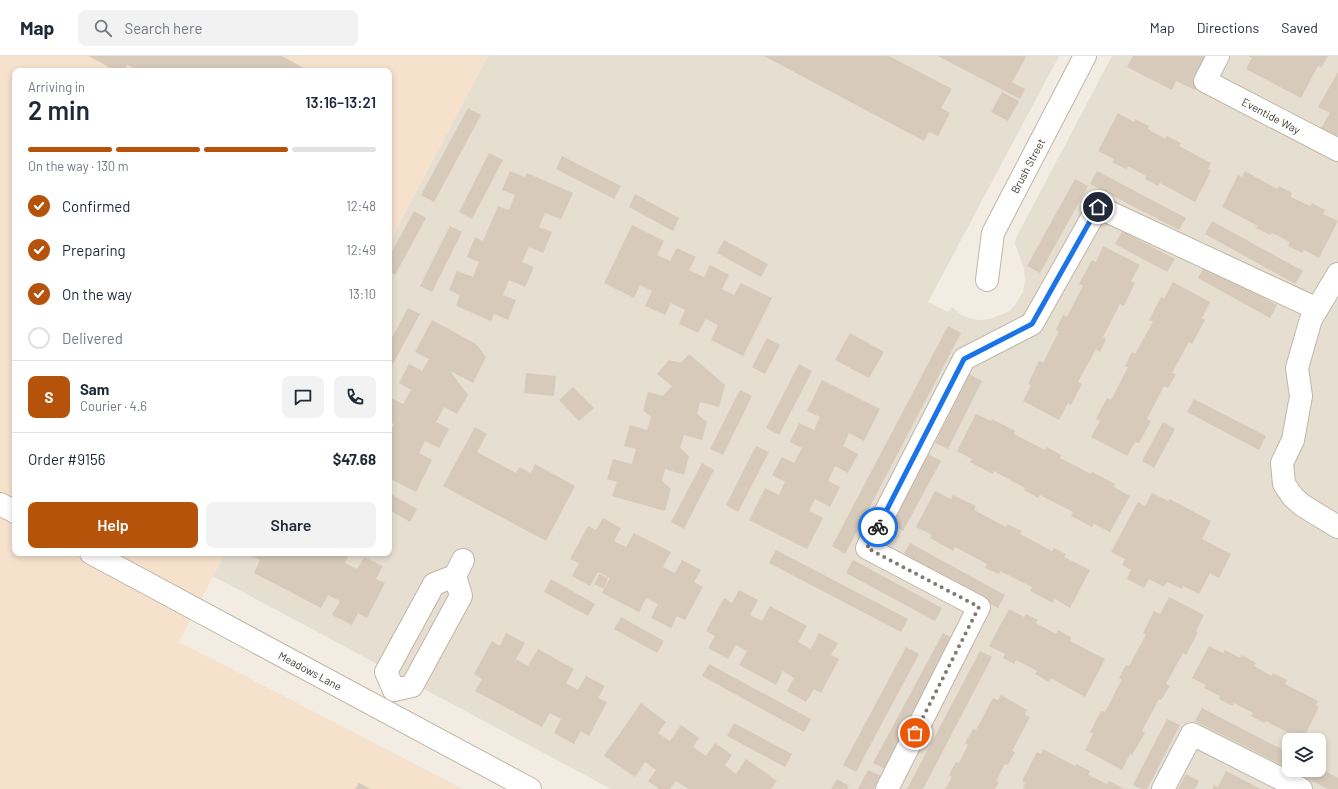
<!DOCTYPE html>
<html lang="en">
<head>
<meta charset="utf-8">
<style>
	body { margin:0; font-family:Barlow,sans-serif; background:#f2f2f3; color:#1f2937; height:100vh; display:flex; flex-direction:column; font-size:15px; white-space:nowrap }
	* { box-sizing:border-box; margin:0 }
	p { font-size:13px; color:#747a83 }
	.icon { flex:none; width:22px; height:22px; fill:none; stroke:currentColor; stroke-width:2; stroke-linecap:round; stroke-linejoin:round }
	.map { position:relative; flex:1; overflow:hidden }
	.details { position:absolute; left:12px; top:12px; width:380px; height:488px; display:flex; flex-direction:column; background:#fff; border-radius:8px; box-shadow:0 2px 6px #0003 }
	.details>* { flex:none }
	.tools { position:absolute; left:1282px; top:677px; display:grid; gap:8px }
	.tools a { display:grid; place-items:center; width:44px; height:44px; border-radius:8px; background:#fff; box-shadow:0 2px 6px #0003; font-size:20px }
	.pin { position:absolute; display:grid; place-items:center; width:34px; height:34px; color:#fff; margin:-17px; border:2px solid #fff; border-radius:50%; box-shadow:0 1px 4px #0007 }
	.courier { position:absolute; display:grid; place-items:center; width:40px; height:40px; margin:-20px; border:3px solid #1a73e8; border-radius:50%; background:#fff; color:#222; box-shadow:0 1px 5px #0007 }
	.summary em { font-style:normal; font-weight:600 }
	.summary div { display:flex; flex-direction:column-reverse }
	.summary { display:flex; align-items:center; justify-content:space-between; height:68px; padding:0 16px }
	h1 { font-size:26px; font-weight:600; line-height:30px }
	.bar { display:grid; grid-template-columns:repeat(4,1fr); gap:6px 4px; align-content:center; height:48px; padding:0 16px }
	.bar i { height:5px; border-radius:3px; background:#e0e1e3 }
	.bar .selected { background:#b45309 }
	.bar p { grid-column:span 4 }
	.line { display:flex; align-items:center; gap:10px; padding:0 16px; border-top:1px solid #e0e1e3 }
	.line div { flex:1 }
	.round { display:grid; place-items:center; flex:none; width:42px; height:42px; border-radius:8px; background:#f2f2f3 }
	ol { padding:0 16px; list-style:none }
	li { display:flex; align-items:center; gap:12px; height:44px }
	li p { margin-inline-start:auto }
	li .icon { padding:4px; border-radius:50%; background:#b45309; color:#fff; stroke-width:4 }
	li:last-child { color:#747a83 }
	li i { width:22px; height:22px; border:2px solid #e0e1e3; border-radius:50% }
	.cta { display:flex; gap:8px; margin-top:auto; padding:8px 16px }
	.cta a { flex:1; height:46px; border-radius:8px; background:#b45309; color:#fff; font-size:16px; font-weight:600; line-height:46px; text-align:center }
	.cta a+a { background:#f2f2f3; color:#1f2937 }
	header { display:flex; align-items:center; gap:24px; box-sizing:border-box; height:56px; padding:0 20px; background:#fff; border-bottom:1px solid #e0e1e3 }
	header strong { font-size:19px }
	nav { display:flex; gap:22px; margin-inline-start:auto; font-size:14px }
	.search { width:280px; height:36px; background:#f2f2f3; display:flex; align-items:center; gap:10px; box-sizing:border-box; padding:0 14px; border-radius:8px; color:#747a83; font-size:15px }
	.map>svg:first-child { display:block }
	.residential { fill:#e6ded0; fill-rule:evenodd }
	.commercial { fill:#f5e1cc }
	.building { fill:#d7cabb }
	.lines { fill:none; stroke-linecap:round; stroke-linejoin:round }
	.minor-casing { stroke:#c0b6a8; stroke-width:24 }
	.tertiary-casing { stroke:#c0b6a8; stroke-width:24 }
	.minor { stroke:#fff; stroke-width:22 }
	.tertiary { stroke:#fff; stroke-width:22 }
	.done { stroke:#817a71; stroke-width:4; stroke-dasharray:0 7.2 }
	.route { stroke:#1a73e8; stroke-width:5 }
	.labels { text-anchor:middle; stroke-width:3.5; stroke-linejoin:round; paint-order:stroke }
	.street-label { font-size:11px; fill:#443c33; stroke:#fff }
</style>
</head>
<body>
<header>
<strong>Map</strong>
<div class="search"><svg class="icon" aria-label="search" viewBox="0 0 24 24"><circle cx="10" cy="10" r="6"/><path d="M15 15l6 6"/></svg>Search here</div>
<nav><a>Map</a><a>Directions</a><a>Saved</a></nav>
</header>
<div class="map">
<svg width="1338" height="733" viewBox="0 0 1338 733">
	<rect width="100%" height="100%" fill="#f2ece3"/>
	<path class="residential" d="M488,0H1059L928,246L948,256L952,251L960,258L968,262L979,264L990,263L1010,255L1015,249L1023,236L1025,223L1024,212L1015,188L1016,182L1112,0H1338V733H611L213,520L225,497H389V187ZM1289,684H1319V714H1289Z"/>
	<path class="commercial" d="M0,0H488L389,187V15H15V497H225L179,586L463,733H0Z"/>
	<g class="building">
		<path d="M89,0H282L309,15H139L127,9L124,15H116Z"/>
		<path d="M764,0H889L952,33L941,52L950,57L938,80L929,76L924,85Z"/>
		<path d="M938,0H1025L1026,1L1012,26L1025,33L1020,43Z"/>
		<path d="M1133,0H1212L1195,34L1176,25L1172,34L1127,11Z"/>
		<path d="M1248,0H1328L1321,12L1318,10L1301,42L1246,13L1252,2Z"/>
		<path d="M1338,16V81L1321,72L1330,57L1318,51Z"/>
		<path d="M1002,36L1019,45L1008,65L991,56Z"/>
		<path d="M468,52L481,59L434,146L421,139Z"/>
		<path d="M1118,57L1134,66L1135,63L1149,70L1148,73L1165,83L1167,80L1181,87L1179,90L1211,107L1208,113L1211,115L1195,146L1160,127L1158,130L1145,123L1146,120L1128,110L1126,113L1112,106L1114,103L1098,95Z"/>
		<path d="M489,97L503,104L472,163L459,156Z"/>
		<path d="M562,100L621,130L614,143L556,113Z"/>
		<path d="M510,115L525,121L527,117L573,137L561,163L545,157L539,171L552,176L543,197L529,191L522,206L534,211L525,231L509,224L503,239L516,244L508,264L494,258L491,265L456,250L460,239L449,234L457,215L473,221L479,206L467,201L475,181L483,185L498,150L509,154L515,139L502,134Z"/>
		<path d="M1097,115L1186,162L1179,174L1090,128Z"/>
		<path d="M1245,115L1277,133L1279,130L1292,137L1291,141L1310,150L1312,147L1325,154L1323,158L1338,165L1319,202L1304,194L1302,197L1288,190L1290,186L1272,177L1270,179L1256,172L1258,170L1222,151L1238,119L1242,121Z"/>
		<path d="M1075,123L1088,130L1040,217L1027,210Z"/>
		<path d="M635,138L679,162L673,175L629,151Z"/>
		<path d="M414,155L426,162L395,219L389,216V201Z"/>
		<path d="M1212,165L1303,215L1295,228L1205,178Z"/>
		<path d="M632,169L664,185L657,199L670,205L677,192L696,201L689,214L704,221L710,209L729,219L722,233L734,239L741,227L772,242L743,300L711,284L718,269L706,263L698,277L679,268L685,254L671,247L665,259L645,250L652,235L640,229L634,242L604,227Z"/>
		<path d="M450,170L462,176L432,236L420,230Z"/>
		<path d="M1122,175L1175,203L1167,216L1115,188Z"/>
		<path d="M724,184L768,208L761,221L717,197Z"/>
		<path d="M1103,190L1140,209L1131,225L1135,227L1124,250L1120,248L1103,281L1106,283L1100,296L1096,293L1078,326L1082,328L1071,349L1068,347L1059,364L1023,345L1031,329L1028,328L1039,305L1043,307L1059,275L1056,274L1063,259L1067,261L1083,230L1079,228L1092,204L1096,206Z"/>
		<path d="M1205,209L1277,249L1270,262L1198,222Z"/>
		<path d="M1173,226L1210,246L1202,262L1205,264L1192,288L1189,286L1172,317L1176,318L1168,332L1164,330L1147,363L1151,365L1139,387L1135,386L1127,400L1091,381L1100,365L1096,363L1107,342L1111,344L1128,311L1125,310L1132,296L1135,298L1153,266L1149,264L1161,241L1164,243Z"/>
		<path d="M408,252L420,258L389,315V287Z"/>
		<path d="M432,264L476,288L486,301L473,327L450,315L468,339L457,358L444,351L436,366L449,373L439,392L425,385L419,397L432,404L416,436L389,422V379L394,368L389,366V345L391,342L403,348L411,334L399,327L409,308L422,315L429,303L415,296Z"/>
		<path d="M948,270L961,277L845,498L832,490Z"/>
		<path d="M850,277L884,296L869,322L835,304Z"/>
		<path d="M767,282L780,289L765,318L752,311Z"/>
		<path d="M689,298L725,329L719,351L700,346L697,358L707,366L702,384L684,379L680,392L689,400L684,419L665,413L662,425L671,433L665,455L612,440L617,426L607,423L613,403L632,408L636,393L624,390L630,369L647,374L651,361L643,354L648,336L663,340L672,330L657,318L669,304L681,307Z"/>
		<path d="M799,308L812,315L779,379L766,372Z"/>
		<path d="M526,317L556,320L554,340L524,337Z"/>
		<path d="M969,318L982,325L948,393L935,387Z"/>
		<path d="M822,324L880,353L864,385L849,377L843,390L858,398L848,417L835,410L828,425L840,431L830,451L815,443L809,455L823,462L807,493L749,464L765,432L779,439L785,426L772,419L782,401L794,407L802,392L790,386L799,367L814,374L820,361L807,355Z"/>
		<path d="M573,331L594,352L579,365L559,344Z"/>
		<path d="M740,334L752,340L723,399L710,393Z"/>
		<path d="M1194,343L1266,380L1259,394L1187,356Z"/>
		<path d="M976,358L991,365L992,363L1015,375L1014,378L1045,394L1047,391L1061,399L1060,402L1091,418L1092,416L1115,428L1114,431L1130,440L1110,476L1094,468L1092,471L1071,460L1073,456L1040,439L1038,442L1024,434L1025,432L994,415L993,418L970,406L972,403L957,395Z"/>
		<path d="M1163,366L1175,373L1154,412L1142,405Z"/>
		<path d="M475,371L487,378L477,396L516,417L519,411L531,417L535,408L575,430L546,485L443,430Z"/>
		<path d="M756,390L769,396L738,456L726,449Z"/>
		<path d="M928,398L941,405L903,475L890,468Z"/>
		<path d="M702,407L714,414L684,473L671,466Z"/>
		<path d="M935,435L951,443L953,439L976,450L974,454L1006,471L1007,468L1022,475L1020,478L1052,495L1054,492L1066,498L1064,501L1090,514L1070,552L1055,543L1053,547L1030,535L1032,531L1000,515L999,518L985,512L987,508L955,491L953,495L930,482L932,479L916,471Z"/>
		<path d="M389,437L417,453L410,466L389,454Z"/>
		<path d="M1152,437L1168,445L1170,443L1211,465L1202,483L1231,498L1219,522L1210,517L1199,538L1183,530L1182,533L1167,526L1164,531L1149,523L1144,532L1127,523L1131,514L1122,509L1125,503L1111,496L1138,446L1145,450Z"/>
		<path d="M603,462L621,472L614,485L626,491L634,477L671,496L663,511L675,517L682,504L701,514L694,526L703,531L685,564L677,560L671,572L651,562L658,548L646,542L639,556L602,537L610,522L598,516L590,530L572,520L579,507L570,503L588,470L596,474Z"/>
		<path d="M910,487L1005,539L998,552L903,499Z"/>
		<path d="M776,494L908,563L901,576L769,507Z"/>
		<path d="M253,497H350L345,507L357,513L364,501L383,510L376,523L385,527L367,562L358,557L352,569L332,559L340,545L328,539L321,552L254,517L260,504L251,500Z"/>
		<path d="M853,504L942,552L935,565L846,517Z"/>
		<path d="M599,518L608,522L604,533L594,528Z"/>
		<path d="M551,523L595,548L588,560L544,536Z"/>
		<path d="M739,534L758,544L750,559L762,565L770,550L807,570L798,586L811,593L819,577L838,587L831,599L839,603L821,637L814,633L806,646L787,635L794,622L783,615L776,629L739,609L747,595L736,589L728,603L708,592L715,580L706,575L724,542L732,547Z"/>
		<path d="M1169,541L1204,559L1196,575L1198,576L1186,599L1183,597L1166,628L1170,630L1161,644L1159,643L1142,675L1145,677L1132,699L1130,698L1122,714L1085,694L1093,678L1090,676L1101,655L1105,656L1122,623L1119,622L1126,609L1129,610L1146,579L1143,577L1154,555L1160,558Z"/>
		<path d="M1009,553L1024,561L1026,558L1038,564L1036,567L1056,578L1058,574L1071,581L1070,585L1105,603L1085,641L1051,622L1049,626L1035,618L1037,615L1016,604L1014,608L1003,602L1005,598L989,590Z"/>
		<path d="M621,561L664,585L657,597L614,573Z"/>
		<path d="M506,577L525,587L516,603L528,610L538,593L574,613L566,627L578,634L586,620L605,630L598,642L607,646L589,680L581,675L574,688L554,677L561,663L550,657L542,671L475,635L482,623L474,618L492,585L500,590Z"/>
		<path d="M943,577L955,583L885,713L873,707Z"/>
		<path d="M1209,590L1223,597L1225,594L1240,602L1242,599L1256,607L1254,610L1272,620L1273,617L1287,624L1285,628L1318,645L1316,649L1319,651L1305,679L1301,677L1298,682L1266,665L1264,667L1251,660L1253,657L1234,647L1233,650L1219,643L1220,640L1204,632L1206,629L1192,622Z"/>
		<path d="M906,591L919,598L856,716L843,709Z"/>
		<path d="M980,595L992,601L923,733H907Z"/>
		<path d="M709,608L811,663L804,676L702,620Z"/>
		<path d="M1001,639L1027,654L1025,659L1030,661L1012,695L1015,696L1008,709L1005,708L996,725L999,726L995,733H945L952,721L949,719L956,706L959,707L968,689L965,687L973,673L976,674L993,642L998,644Z"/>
		<path d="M641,647L666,666L658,677L670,685L681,669L699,682L693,691L706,700L715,687L732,699L725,709L736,718L746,703L777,725L771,733H688L676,725L670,733H659L648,725L656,714L645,706L635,721L604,700Z"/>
		<path d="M1202,652L1289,697V713L1195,665Z"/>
		<path d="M1167,663L1180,669L1147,733H1141L1133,729Z"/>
		<path d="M734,667L792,698L785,711L727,680Z"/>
		<path d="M1043,693L1075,710L1076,708L1090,715L1088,719L1107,728L1109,725L1124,733H1025L1023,732L1025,727L1022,725L1037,696L1041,698Z"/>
		<path d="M1319,712L1338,722V733H1328L1291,714H1319Z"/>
		<path d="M868,714L881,720L874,733H858Z"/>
		<path d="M1226,715L1261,733H1212L1214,729L1218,731Z"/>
		<path d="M1186,718L1199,725L1195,733H1178Z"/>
		<path d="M837,723L849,730L847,733H831Z"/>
		<path d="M359,727L371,733H355Z"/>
	</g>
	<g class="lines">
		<defs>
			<g id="minor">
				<path d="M1218,0L1205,25L1338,94"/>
				<path d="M1338,218L1311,263L1297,312L1301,340L1293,384L1282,407L1284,428L1293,441L1302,449L1338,471"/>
				<path d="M987,224L993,177L1085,0"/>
				<path d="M394,634L386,616L434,528L455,520L463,504"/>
				<path d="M394,634L412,630L461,540L455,520"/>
				<path d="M887,733L979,551L867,492L964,303L1032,268L1098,151L1317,253"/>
				<path d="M1163,733L1192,678L1301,733"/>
			</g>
			<g id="tertiary">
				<path d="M0,448L15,456"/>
				<path d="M91,497L530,733"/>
			</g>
		</defs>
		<use href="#minor" class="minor-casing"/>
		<use href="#tertiary" class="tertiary-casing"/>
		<use href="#minor" class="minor"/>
		<use href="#tertiary" class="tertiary"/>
	</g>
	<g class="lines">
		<path class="done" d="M878,471L867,492L979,551L915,677"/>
		<path class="route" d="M878,471L964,303L1032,268L1098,151"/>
	</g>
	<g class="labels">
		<g class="street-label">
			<text transform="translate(1271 60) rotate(28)" y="4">Eventide Way</text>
			<text transform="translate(1028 110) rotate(-62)" y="4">Brush Street</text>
			<text transform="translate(310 615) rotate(28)" y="4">Meadows Lane</text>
		</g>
	</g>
</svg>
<div class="tools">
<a><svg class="icon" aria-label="layers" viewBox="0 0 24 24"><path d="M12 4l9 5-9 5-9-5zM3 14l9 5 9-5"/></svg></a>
</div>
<div class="pin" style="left:915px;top:677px;background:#ea580c"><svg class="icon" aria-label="bag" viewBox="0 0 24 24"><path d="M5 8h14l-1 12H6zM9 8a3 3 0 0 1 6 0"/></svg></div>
<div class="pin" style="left:1098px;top:151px;background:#1f2937"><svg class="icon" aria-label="home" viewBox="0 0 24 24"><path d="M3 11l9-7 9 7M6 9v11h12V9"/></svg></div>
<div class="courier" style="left:878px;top:471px"><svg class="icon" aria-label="bike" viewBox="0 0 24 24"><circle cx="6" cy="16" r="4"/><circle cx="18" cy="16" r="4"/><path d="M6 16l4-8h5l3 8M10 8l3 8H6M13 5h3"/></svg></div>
<section class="details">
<div class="summary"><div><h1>2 min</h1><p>Arriving in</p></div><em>13:16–13:21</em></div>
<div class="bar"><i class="selected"></i><i class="selected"></i><i class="selected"></i><i></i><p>On the way · 130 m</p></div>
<ol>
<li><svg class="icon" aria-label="check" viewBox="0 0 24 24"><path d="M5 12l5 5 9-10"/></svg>Confirmed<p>12:48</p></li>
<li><svg class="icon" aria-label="check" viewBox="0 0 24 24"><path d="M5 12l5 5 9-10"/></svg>Preparing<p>12:49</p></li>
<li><svg class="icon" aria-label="check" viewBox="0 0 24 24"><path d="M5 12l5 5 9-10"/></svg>On the way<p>13:10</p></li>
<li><i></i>Delivered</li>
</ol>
<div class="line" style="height:72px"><b class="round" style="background:#b45309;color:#fff">S</b><div><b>Sam</b><p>Courier · 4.6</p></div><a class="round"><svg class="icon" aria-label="chat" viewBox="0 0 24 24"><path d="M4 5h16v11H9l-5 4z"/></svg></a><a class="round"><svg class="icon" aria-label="phone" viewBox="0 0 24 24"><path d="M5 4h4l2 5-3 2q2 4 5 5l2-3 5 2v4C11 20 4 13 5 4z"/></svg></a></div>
<div class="line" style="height:52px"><div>Order #9156</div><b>$47.68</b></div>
<div class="cta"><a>Help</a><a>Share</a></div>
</section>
</div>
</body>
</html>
